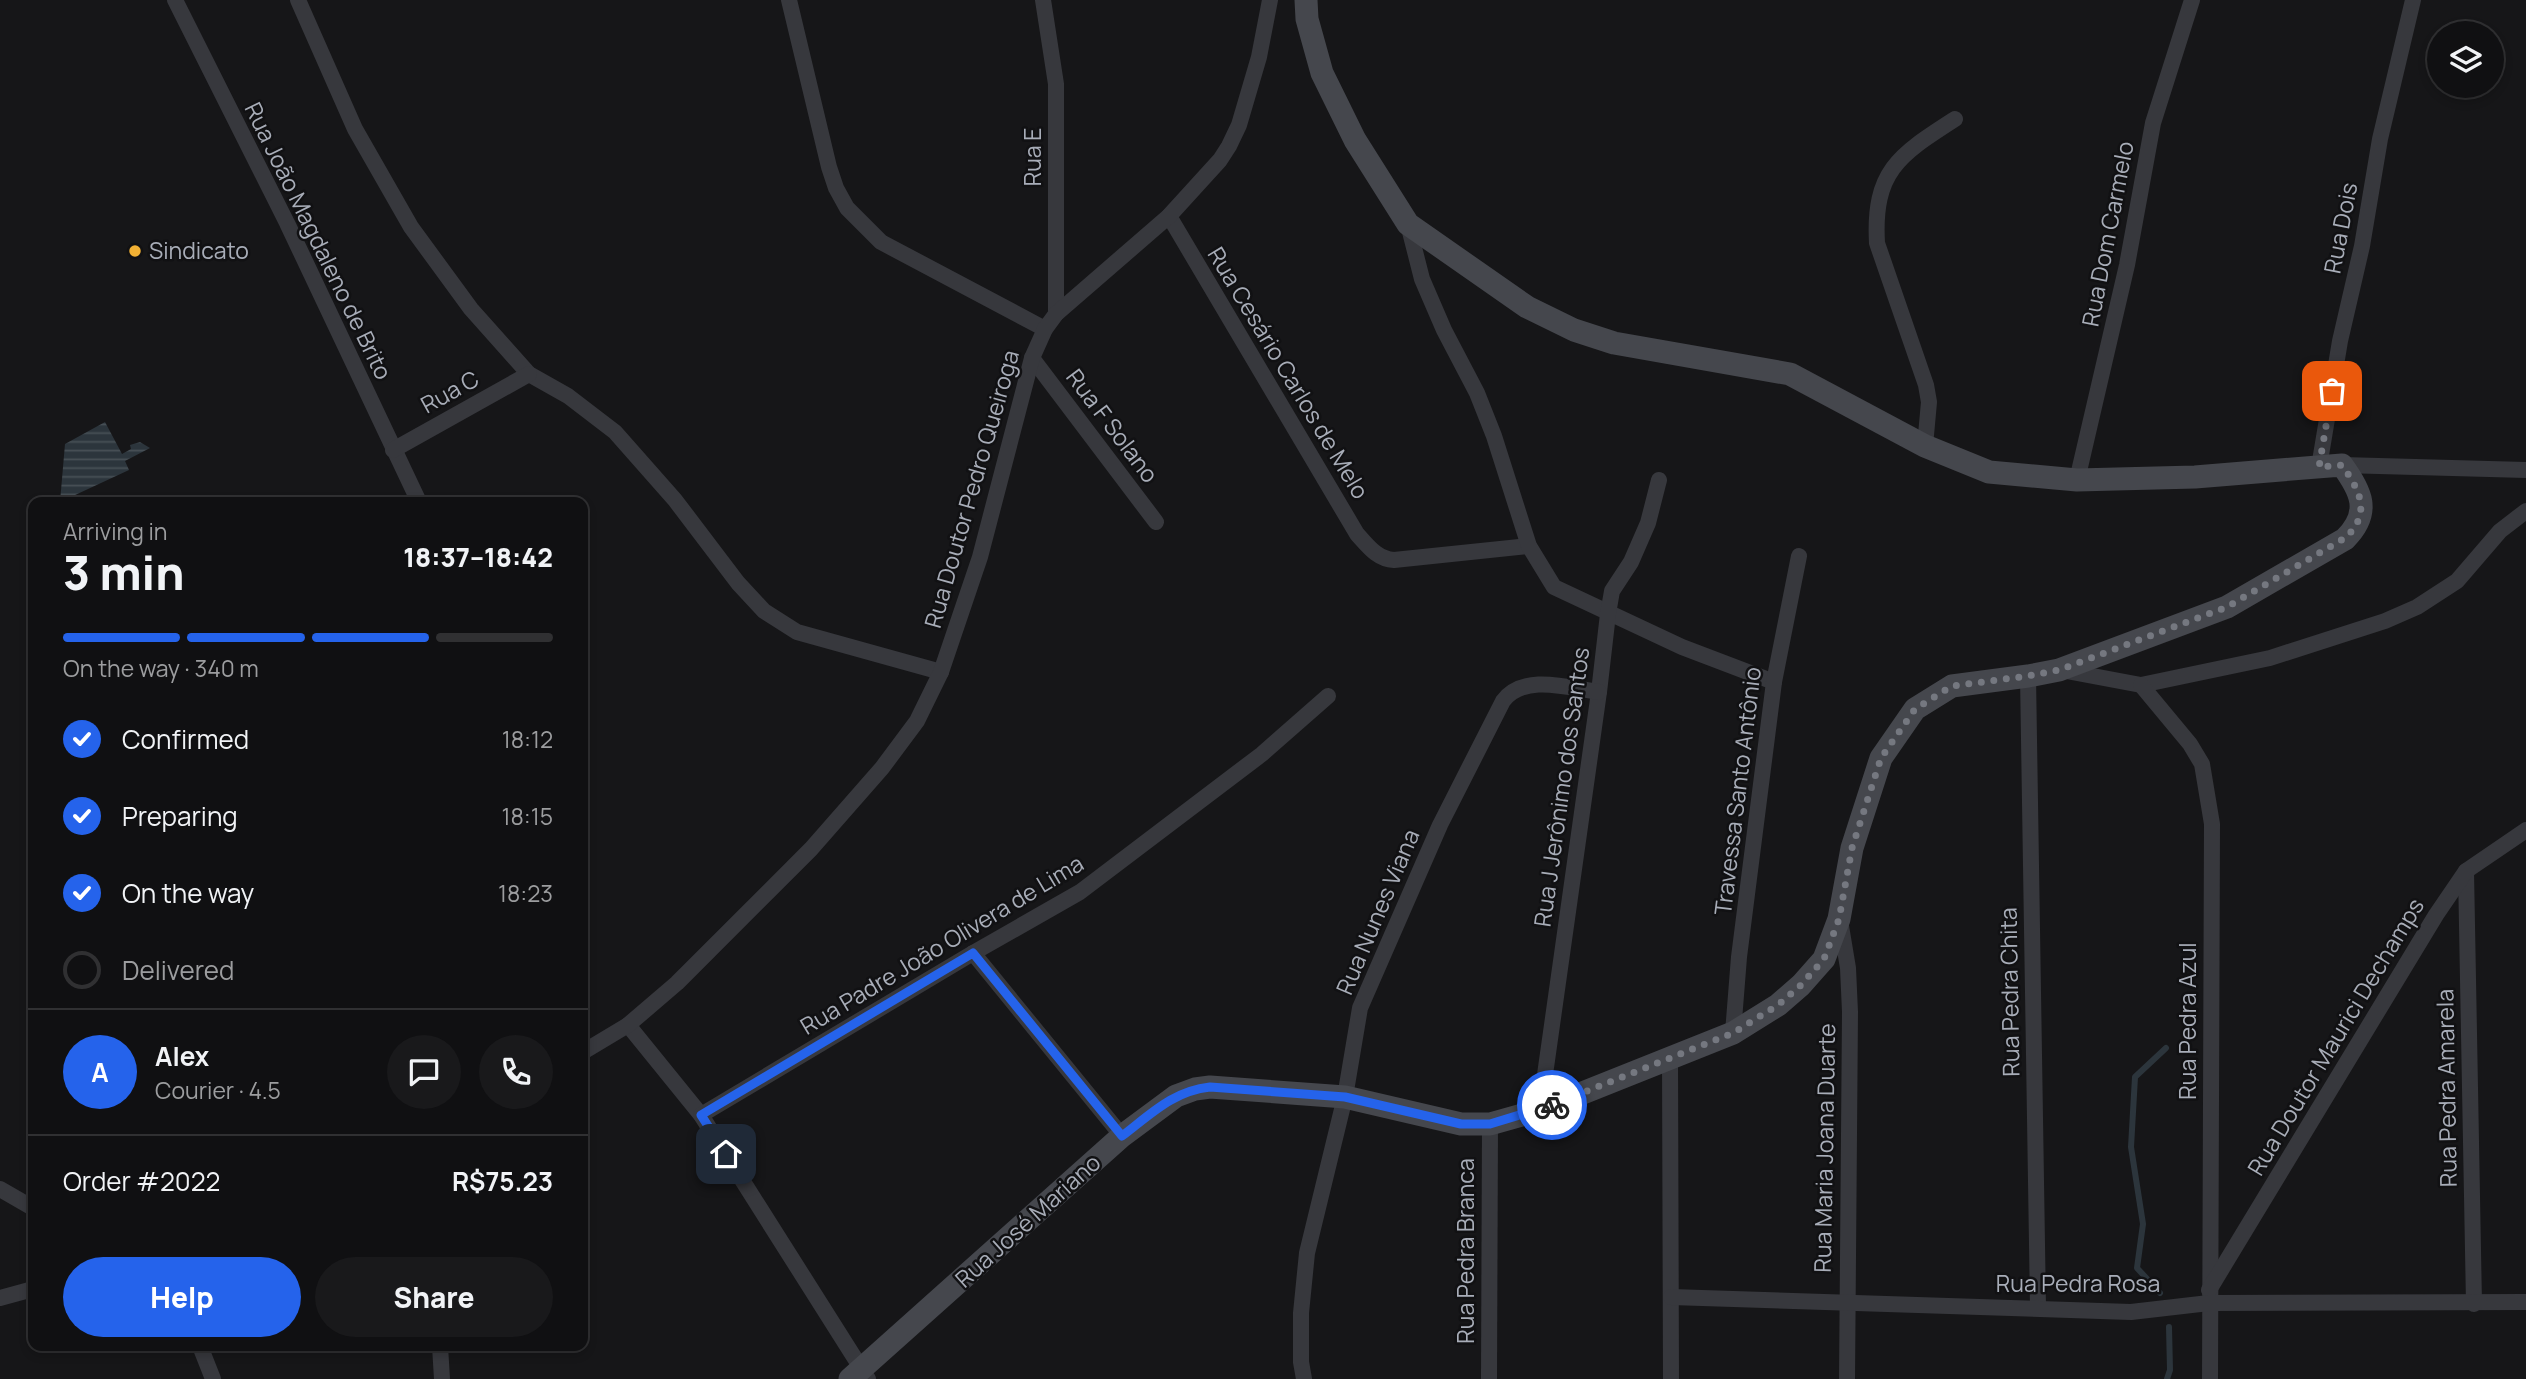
<!DOCTYPE html>
<html lang="en">
<head>
<meta charset="utf-8">
<style>
	body { margin:0; font-family:Manrope,sans-serif; background:#19191b; color:#f1f3f6; height:100vh; display:flex; flex-direction:column; font-size:26px; white-space:nowrap }
	* { box-sizing:border-box; margin:0 }
	p { font-size:23px; color:#9c9d9f }
	.icon { flex:none; width:38px; height:38px; fill:none; stroke:currentColor; stroke-width:2; stroke-linecap:round; stroke-linejoin:round }
	.map { position:relative; flex:1; overflow:hidden }
	.details { position:absolute; left:28px; top:497px; width:560px; height:854px; display:flex; flex-direction:column; background:#101012; border-radius:14px; box-shadow:0 4px 10px #0003,0 0 0 2px #303032 }
	.details>* { flex:none }
	.controls { position:absolute; left:2427px; top:21px; display:grid; gap:14px }
	.controls a { display:grid; place-items:center; width:77px; height:77px; border-radius:50%; background:#101012; box-shadow:0 4px 10px #0003,0 0 0 2px #303032; font-size:35px }
	.pin { position:absolute; display:grid; place-items:center; width:60px; height:60px; color:#fff; margin:-30px; border-radius:14px; box-shadow:0 4px 10px #0006 }
	.courier { position:absolute; display:grid; place-items:center; width:70px; height:70px; margin:-35px; border:5px solid #2563eb; border-radius:50%; background:#fff; color:#222; box-shadow:0 2px 9px #0007 }
	.headline em { font-style:normal; font-weight:800 }
	.headline div { display:flex; flex-direction:column-reverse }
	.headline { display:flex; align-items:center; justify-content:space-between; height:119px; padding:0 35px }
	h1 { font-size:46px; font-weight:800; line-height:52px }
	.bar { display:grid; grid-template-columns:repeat(4,1fr); gap:10px 7px; align-content:center; height:84px; padding:0 35px }
	.bar i { height:9px; border-radius:5px; background:#303032 }
	.bar .active { background:#2563eb }
	.bar p { grid-column:span 4 }
	.line { display:flex; align-items:center; gap:18px; padding:0 35px; border-top:2px solid #303032 }
	.line div { flex:1 }
	.round { display:grid; place-items:center; flex:none; width:74px; height:74px; border-radius:37px; background:#19191b }
	ol { padding:0 35px; list-style:none }
	li { display:flex; align-items:center; gap:21px; height:77px }
	li p { margin-inline-start:auto }
	li .icon { padding:7px; border-radius:50%; background:#2563eb; color:#fff; stroke-width:4 }
	li:last-child { color:#9c9d9f }
	li i { width:38px; height:38px; border:4px solid #303032; border-radius:50% }
	.cta { display:flex; gap:14px; margin-top:auto; padding:14px 35px }
	.cta a { flex:1; height:80px; border-radius:42px; background:#2563eb; color:#fff; font-size:28px; font-weight:800; line-height:80px; text-align:center }
	.cta a+a { background:#19191b; color:#f1f3f6 }
	.map>svg:first-child { display:block }
	.water { fill:url(#water-rules) }
	.lines { fill:none; stroke-linecap:round; stroke-linejoin:round }
	.stream { stroke:#2c353c; stroke-width:6 }
	.street { stroke:#37383d; stroke-width:16 }
	.secondary { stroke:#45474d; stroke-width:23 }
	.done { stroke:#757880; stroke-width:7; stroke-dasharray:0 12.6 }
	.route { stroke:#2563eb; stroke-width:9 }
	.poi-dot { fill:#f2b134; stroke:#111113; stroke-width:2.5 }
	.labels { text-anchor:middle; stroke-width:5; stroke-linejoin:round; paint-order:stroke }
	.street-label { font-size:23px; fill:#a8adb8; stroke:#111113 }
	.poi-label { font-size:23px; fill:#a8adb8; stroke:#111113; text-anchor:start }
</style>
</head>
<body>
<div class="map">
<svg width="2526" height="1379" viewBox="0 0 2526 1379">
	<defs>
		<pattern id="water-rules" width="6" height="5" patternUnits="userSpaceOnUse" patternTransform="scale(1.75)"><rect width="6" height="5" fill="#2c353c"/><path d="M0 2.5h6" fill="none" stroke="#485056"/></pattern>
	</defs>
	<rect width="100%" height="100%" fill="#161618"/>
	<path class="water" d="M105,422L122,454L131,449L130,445L140,442L150,448L125,461L129,470L60,502L65,444Z"/>
	<g class="lines">
		<g class="stream">
			<path d="M2160,1293L2137,1268L2143,1224L2131,1147L2135,1077L2166,1048"/>
			<path d="M2167,1379L2170,1370L2169,1327"/>
		</g>
		<g class="street">
			<path d="M175,0L287,223L419,502"/>
			<path d="M298,0L355,129L411,227L471,309L529,374L568,396L615,432L675,500L738,583L764,611L797,632L941,672"/>
			<path d="M789,0L829,167L836,188L847,208L881,242L1045,329"/>
			<path d="M1043,0L1056,84V314"/>
			<path d="M1169,216L1357,534C1368,546 1377,559 1394,560L1529,546"/>
			<path d="M1408,224L1422,279L1444,330L1477,393L1494,436L1529,546L1554,587L1682,647L1774,682"/>
			<path d="M1032,358L1156,522"/>
			<path d="M1925,446L1929,402L1926,385L1877,243C1873,171 1899,155 1955,119"/>
			<path d="M393,450L529,374"/>
			<path d="M2342,465L2526,470"/>
			<path d="M2319,467L2340,341L2362,246L2380,139L2413,0"/>
			<path d="M2077,480L2127,265L2153,123L2192,0"/>
			<path d="M2061,670L2141,685L2270,658L2385,621L2417,607L2457,581L2500,531L2526,511"/>
			<path d="M2028,676L2038,1307"/>
			<path d="M2141,685L2190,744L2202,764L2212,824L2210,1379"/>
			<path d="M2466,871L2474,1304"/>
			<path d="M1840,920L1848,968L1850,1012L1847,1379"/>
			<path d="M973,953L1122,1136"/>
			<path d="M628,1025L701,1115L868,1379"/>
			<path d="M1733,1033L1739,957L1774,682L1799,556"/>
			<path d="M583,1052L628,1025L677,983L811,849L882,768L917,721L941,672L980,557L1032,358L1045,329L1056,314L1169,216L1220,160L1229,146L1239,125L1259,57L1270,0"/>
			<path d="M1670,1058L1671,1379"/>
			<path d="M1540,1110L1599,692L1608,614L1612,591L1631,562L1648,523L1659,480"/>
			<path d="M701,1115L973,953L1080,892L1262,754L1328,696"/>
			<path d="M0,1189L33,1208"/>
			<path d="M2209,1290L2436,915L2466,871L2526,830"/>
			<path d="M1671,1297L2131,1312L2209,1303L2526,1302"/>
			<path d="M0,1298L33,1289"/>
			<path d="M200,1346L213,1379"/>
			<path d="M440,1346L442,1379"/>
			<path d="M1304,1379L1301,1362V1313L1307,1253L1345,1097L1360,1008L1440,825L1503,701C1524,673 1569,688 1599,692"/>
			<path d="M1489,1379L1490,1124"/>
		</g>
		<path class="secondary" d="M850,1379L1122,1136L1176,1096L1195,1089L1210,1087L1345,1097L1461,1124H1490L1540,1110L1733,1033L1778,1005L1801,985L1824,959L1839,919L1852,848L1881,758L1915,709L1952,686L2028,676L2059,670L2227,607L2345,539C2372,512 2361,491 2342,465L2195,477L2077,480L1989,472L1925,446L1790,374L1614,343L1574,330L1527,307L1408,224L1355,140L1322,73L1307,19L1306,0"/>
	</g>
	<g class="lines">
		<path class="done" d="M1552,1105L1733,1033L1778,1005L1801,985L1824,959L1839,919L1852,848L1881,758L1915,709L1952,686L2028,676L2059,670L2227,607L2345,538C2372,513 2360,491 2342,465L2319,467L2332,391"/>
		<path class="route" d="M726,1154L701,1115L973,953L1122,1136C1151,1114 1173,1091 1210,1087L1345,1097L1461,1124H1490L1552,1105"/>
	</g>
	<circle class="poi-dot" cx="135" cy="251" r="7"/>
	<g class="labels">
		<g class="street-label">
			<text transform="translate(1033 157) rotate(-90)" y="8">Rua E</text>
			<text transform="translate(2341 228) rotate(-79)" y="8">Rua Dois</text>
			<text transform="translate(2108 234) rotate(-79)" y="8">Rua Dom Carmelo</text>
			<text transform="translate(318 241) rotate(64)" y="8">Rua João Magdaleno de Brito</text>
			<text transform="translate(1288 373) rotate(59)" y="8">Rua Cesário Carlos de Melo</text>
			<text transform="translate(450 392) rotate(-29)" y="8">Rua C</text>
			<text transform="translate(1112 426) rotate(53)" y="8">Rua F Solano</text>
			<text transform="translate(972 489) rotate(-74)" y="8">Rua Doutor Pedro Queiroga</text>
			<text transform="translate(1562 787) rotate(-82)" y="8">Rua J Jerônimo dos Santos</text>
			<text transform="translate(1738 791) rotate(-83)" y="8">Travessa Santo Antônio</text>
			<text transform="translate(1378 912) rotate(-67)" y="8">Rua Nunes Viana</text>
			<text transform="translate(942 945) rotate(-31)" y="8">Rua Padre João Olivera de Lima</text>
			<text transform="translate(2010 992) rotate(-91)" y="8">Rua Pedra Chita</text>
			<text transform="translate(2188 1021) rotate(-90)" y="8">Rua Pedra Azul</text>
			<text transform="translate(2336 1037) rotate(-59)" y="8">Rua Doutor Maurici Dechamps</text>
			<text transform="translate(2447 1088) rotate(-91)" y="8">Rua Pedra Amarela</text>
			<text transform="translate(1825 1148) rotate(-89)" y="8">Rua Maria Joana Duarte</text>
			<text transform="translate(1028 1221) rotate(-42)" y="8">Rua José Mariano</text>
			<text transform="translate(1466 1251) rotate(-90)" y="8">Rua Pedra Branca</text>
			<text x="2078" y="1292">Rua Pedra Rosa</text>
		</g>
		<g class="poi-label">
			<text x="149" y="259">Sindicato</text>
		</g>
	</g>
</svg>
<div class="controls">
<a><svg class="icon" aria-label="layers" viewBox="0 0 24 24"><path d="M12 4l9 5-9 5-9-5zM3 14l9 5 9-5"/></svg></a>
</div>
<div class="pin" style="left:2332px;top:391px;background:#ea580c"><svg class="icon" aria-label="bag" viewBox="0 0 24 24"><path d="M5 8h14l-1 12H6zM9 8a3 3 0 0 1 6 0"/></svg></div>
<div class="pin" style="left:726px;top:1154px;background:#1f2937"><svg class="icon" aria-label="home" viewBox="0 0 24 24"><path d="M3 11l9-7 9 7M6 9v11h12V9"/></svg></div>
<div class="courier" style="left:1552px;top:1105px"><svg class="icon" aria-label="bike" viewBox="0 0 24 24"><circle cx="6" cy="16" r="4"/><circle cx="18" cy="16" r="4"/><path d="M6 16l4-8h5l3 8M10 8l3 8H6M13 5h3"/></svg></div>
<section class="details">
<div class="headline"><div><h1>3 min</h1><p>Arriving in</p></div><em>18:37–18:42</em></div>
<div class="bar"><i class="active"></i><i class="active"></i><i class="active"></i><i></i><p>On the way · 340 m</p></div>
<ol>
<li><svg class="icon" aria-label="check" viewBox="0 0 24 24"><path d="M5 12l5 5 9-10"/></svg>Confirmed<p>18:12</p></li>
<li><svg class="icon" aria-label="check" viewBox="0 0 24 24"><path d="M5 12l5 5 9-10"/></svg>Preparing<p>18:15</p></li>
<li><svg class="icon" aria-label="check" viewBox="0 0 24 24"><path d="M5 12l5 5 9-10"/></svg>On the way<p>18:23</p></li>
<li><i></i>Delivered</li>
</ol>
<div class="line" style="height:126px"><b class="round" style="background:#2563eb;color:#fff">A</b><div><b>Alex</b><p>Courier · 4.5</p></div><a class="round"><svg class="icon" aria-label="chat" viewBox="0 0 24 24"><path d="M4 5h16v11H9l-5 4z"/></svg></a><a class="round"><svg class="icon" aria-label="phone" viewBox="0 0 24 24"><path d="M5 4h4l2 5-3 2q2 4 5 5l2-3 5 2v4C11 20 4 13 5 4z"/></svg></a></div>
<div class="line" style="height:91px"><div>Order #2022</div><b>R$75.23</b></div>
<div class="cta"><a>Help</a><a>Share</a></div>
</section>
</div>
</body>
</html>
